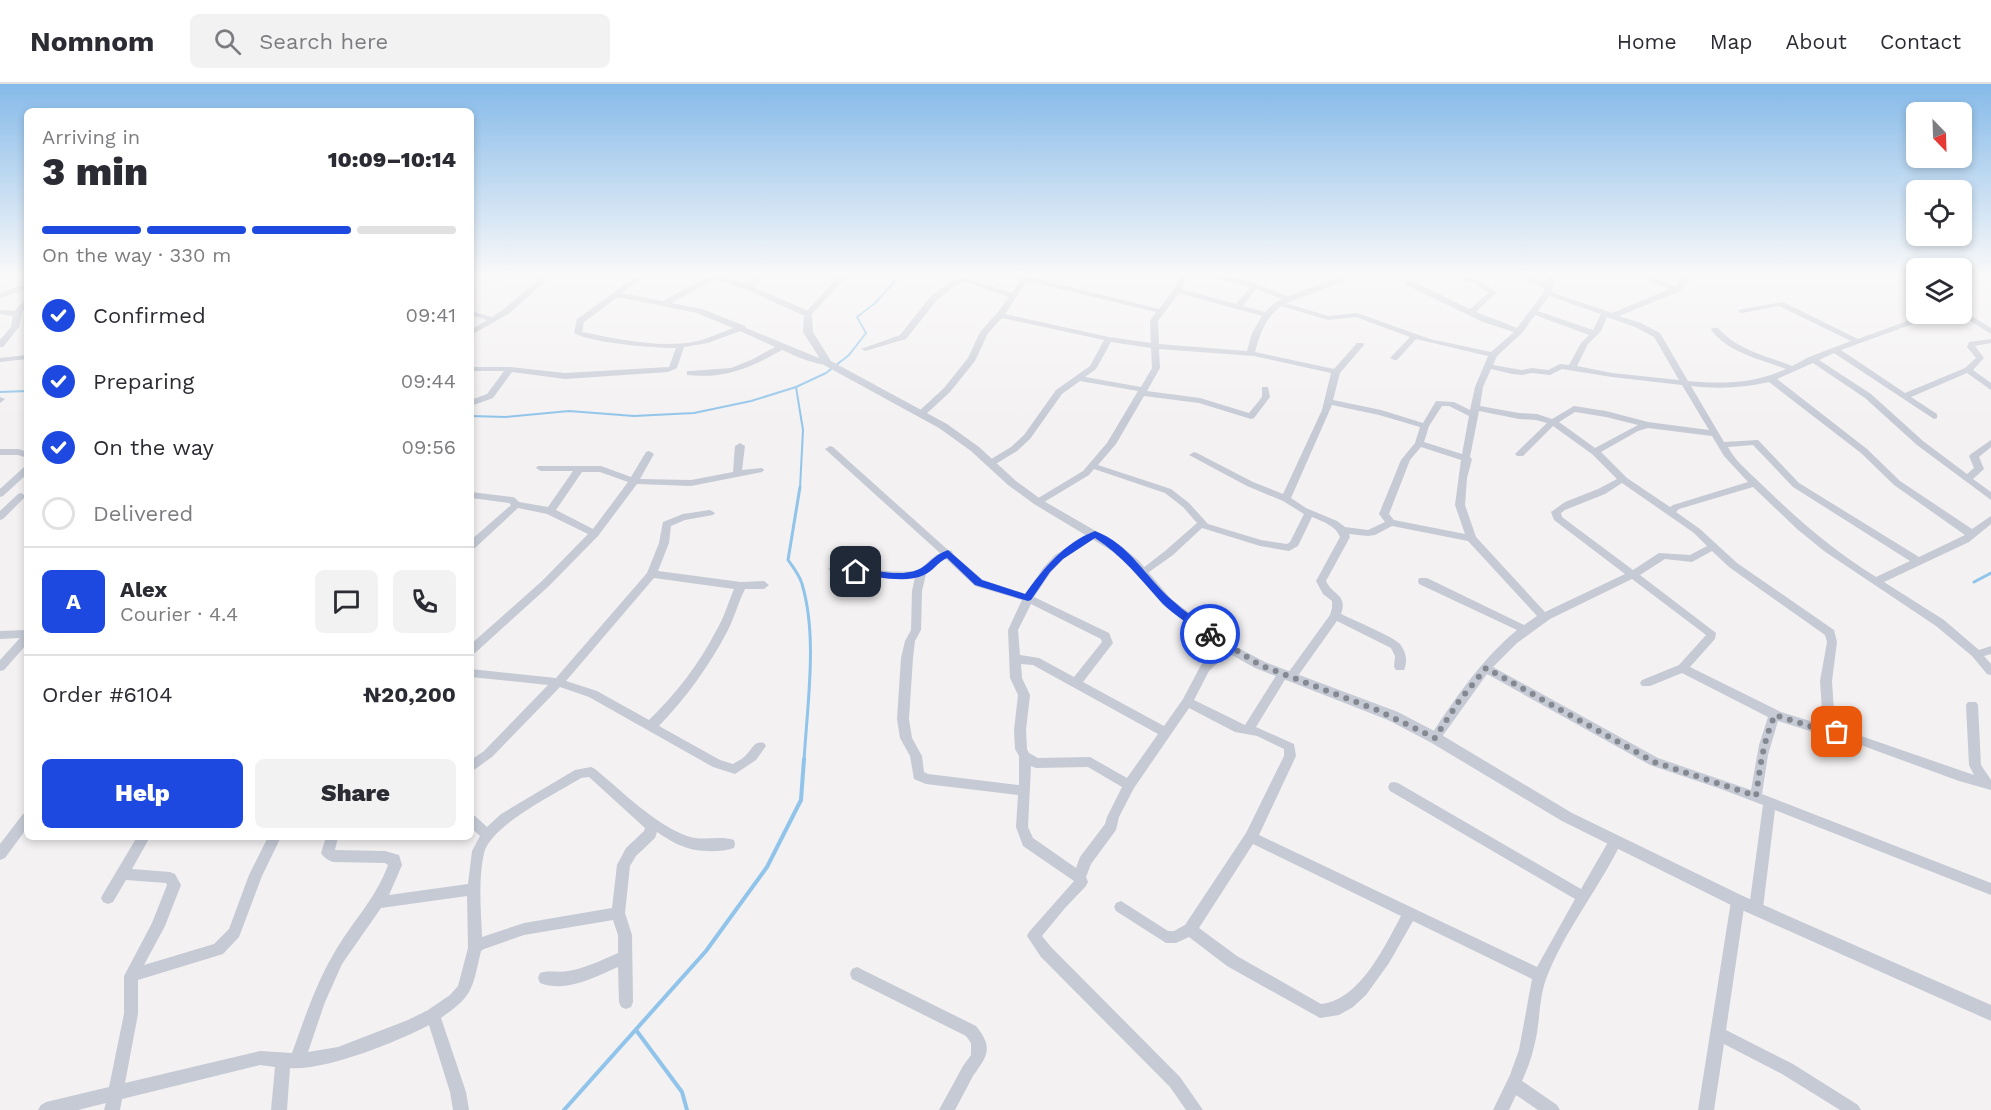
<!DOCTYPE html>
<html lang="en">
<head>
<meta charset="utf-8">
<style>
	body { margin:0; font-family:"Work Sans",sans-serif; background:#f2f2f3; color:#2b2b33; height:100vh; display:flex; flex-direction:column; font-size:22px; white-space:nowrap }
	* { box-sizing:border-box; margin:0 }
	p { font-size:20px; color:#7c7c81 }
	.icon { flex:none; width:33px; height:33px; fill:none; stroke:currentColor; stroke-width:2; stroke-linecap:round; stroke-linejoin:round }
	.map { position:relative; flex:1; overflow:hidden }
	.details { position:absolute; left:24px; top:24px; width:450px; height:732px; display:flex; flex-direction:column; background:#fff; border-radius:9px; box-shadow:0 3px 9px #0003 }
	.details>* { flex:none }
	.needle { width:39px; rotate:157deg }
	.controls { position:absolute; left:1906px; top:18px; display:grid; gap:12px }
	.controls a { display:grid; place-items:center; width:66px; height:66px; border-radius:9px; background:#fff; box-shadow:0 3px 9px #0003; font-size:30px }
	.pin { position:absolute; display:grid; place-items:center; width:51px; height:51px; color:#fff; margin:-26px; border-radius:12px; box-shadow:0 3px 9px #0006 }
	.courier { position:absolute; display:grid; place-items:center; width:60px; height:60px; margin:-30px; border:4px solid #1e49e0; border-radius:50%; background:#fff; color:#222; box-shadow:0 2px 8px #0007 }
	.summary em { font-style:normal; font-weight:800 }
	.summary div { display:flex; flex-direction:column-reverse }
	.summary { display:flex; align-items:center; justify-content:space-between; height:102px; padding:0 18px }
	h1 { font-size:39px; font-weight:800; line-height:45px }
	.bar { display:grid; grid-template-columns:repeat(4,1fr); gap:9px 6px; align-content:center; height:72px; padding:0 18px }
	.bar i { height:8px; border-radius:4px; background:#e1e1e2 }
	.bar .current { background:#1e49e0 }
	.bar p { grid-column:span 4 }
	.line { display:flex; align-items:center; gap:15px; padding:0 18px; border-top:2px solid #e1e1e2 }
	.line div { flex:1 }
	.round { display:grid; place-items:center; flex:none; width:63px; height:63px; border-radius:9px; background:#f2f2f3 }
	ol { padding:0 18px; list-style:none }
	li { display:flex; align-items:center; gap:18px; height:66px }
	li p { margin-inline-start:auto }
	li .icon { padding:6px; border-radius:50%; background:#1e49e0; color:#fff; stroke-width:4 }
	li:last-child { color:#7c7c81 }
	li i { width:33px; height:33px; border:3px solid #e1e1e2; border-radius:50% }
	.primary-button { display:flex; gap:12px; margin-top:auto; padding:12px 18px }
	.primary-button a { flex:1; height:69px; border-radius:9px; background:#1e49e0; color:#fff; font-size:24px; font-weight:800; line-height:69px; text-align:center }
	.primary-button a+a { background:#f2f2f3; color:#2b2b33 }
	header { display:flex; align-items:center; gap:36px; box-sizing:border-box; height:84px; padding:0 30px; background:#fff; border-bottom:2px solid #e1e1e2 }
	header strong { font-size:28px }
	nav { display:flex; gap:33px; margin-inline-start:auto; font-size:21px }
	.search { width:420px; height:54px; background:#f2f2f3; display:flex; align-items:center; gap:15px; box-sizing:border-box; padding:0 21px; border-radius:9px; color:#7c7c81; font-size:22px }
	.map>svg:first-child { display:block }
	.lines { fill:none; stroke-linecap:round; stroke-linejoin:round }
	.stream-far2 { stroke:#90c4ea; stroke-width:2 }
	.stream-far1 { stroke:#90c4ea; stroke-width:3 }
	.stream { stroke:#90c4ea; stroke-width:4 }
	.minor { fill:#c5cad5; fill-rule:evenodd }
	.tertiary { fill:#c5cad5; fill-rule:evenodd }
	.route { fill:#1e49e0 }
	.done { stroke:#848891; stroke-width:6; stroke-dasharray:0 10.8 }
</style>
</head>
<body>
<header>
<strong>Nomnom</strong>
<div class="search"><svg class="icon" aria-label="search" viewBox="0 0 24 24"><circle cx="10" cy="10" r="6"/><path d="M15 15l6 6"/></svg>Search here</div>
<nav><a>Home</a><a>Map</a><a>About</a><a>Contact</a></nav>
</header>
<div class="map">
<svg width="1991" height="1026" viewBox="0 0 1991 1026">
	<rect width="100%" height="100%" fill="#f3f1f1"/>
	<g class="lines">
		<g class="stream-far2">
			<path d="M796,303L803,346L800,404"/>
			<path d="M0,308L27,307"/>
			<path d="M471,332L506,333L569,327L634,332L694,329L751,317L796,303L826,289L849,271L866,249L857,233L874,220L901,191"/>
		</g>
		<g class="stream-far1">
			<path d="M800,403L788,476C793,483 800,492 802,500C818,553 807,622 804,677"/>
			<path d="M1974,498L1991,489"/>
		</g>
		<g class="stream">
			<path d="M636,946L682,1008L687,1026"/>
			<path d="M564,1026L706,867L767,783L801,716L804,675"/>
		</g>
		<g class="minor">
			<path d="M544,191H552L510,229L471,251V246L487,236L471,231V227L492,233L504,225Z"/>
			<path d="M638,191H646L622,209L663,217L707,193L705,191H717L747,200L758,191H766L753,203L811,228V232H805L745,205L714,195L671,219L702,225L745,242L746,244L831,279L830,281C814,281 796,272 782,266C750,284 725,295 687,291V287H690L731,284L751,276L775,263L740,247L708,259L684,263L677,284L668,288L565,295L512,288L493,314L471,322V316L487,310L504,287H471V283H510L565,289L669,283L676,264C654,264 591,259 574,249L577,235ZM618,213L697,229L733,244C720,249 707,255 693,258C657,264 618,255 582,248L584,238Z"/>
			<path d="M1007,191L1026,192L1159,225L1177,201L1180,191H1188L1182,205L1236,220L1250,203L1209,193L1208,191C1236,191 1263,202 1288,212L1345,191H1355L1336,200L1286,219L1328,232L1357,229L1430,255L1491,268L1514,248L1483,238L1406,201V197H1412L1470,225L1488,209L1478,201L1451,191C1468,190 1485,196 1496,209L1476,228L1517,244L1543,209L1544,204L1516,191H1526L1546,199L1547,191H1555L1551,208L1612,229L1670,205L1635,191H1645L1676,202L1686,191H1694L1680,207L1619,232L1641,239L1660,249L1688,297C1724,300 1752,300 1786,285C1760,275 1729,269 1711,246L1712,244H1718C1737,266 1767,272 1792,282L1809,273L1851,257L1779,222L1742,229L1738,227L1742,225L1783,218L1858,255L1926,230H1936L1935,232L1841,266L1905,309L1965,284L1976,274L1967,263L1969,258L1991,255V259L1975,262L1984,274L1973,286L1991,299V306L1967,289L1911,313L1937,330V334L1934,335L1834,269L1819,276L1871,310L1923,357L1967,390L1974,384L1969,372L1971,370L1991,356V363L1979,373L1984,385L1973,395L1991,408V416L1917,361L1865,314L1813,279L1777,295L1867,365L1900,397L1972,445L1991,432V440L1969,458L1884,498L1944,536L1979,566L1991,562V570L1984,572L1991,580V591L1987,590L1972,572L1936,542L1824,467L1797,445L1753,403L1679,425L1676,428L1700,445L1737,479L1834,546L1837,558L1832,597L1835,643L1974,691L1969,681L1966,621L1968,618H1976L1978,621L1981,681L1991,696V706L1959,697L1836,652L1816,649L1778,637L1768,671L1762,710L1991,799V811L1775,726L1763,824L1761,828L1756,830L1751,828L1749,824L1763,721L1721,705L1650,681L1487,590L1439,657L1435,659L1431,657L1429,654L1431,651C1456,613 1482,575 1517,546L1419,500L1418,497L1419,494H1427L1524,541L1537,532L1468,457L1392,442L1375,451L1368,452L1349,450L1350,453L1326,497C1333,512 1348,510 1341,530C1351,535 1394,553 1400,560C1406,568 1408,577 1404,586H1396L1394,583L1395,572L1391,564L1337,537L1295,596L1291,597L1286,594L1256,643L1294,660L1296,672L1259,751L1537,883L1575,815L1390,707L1388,703L1390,699L1394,698L1398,699L1581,805L1611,753L1616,752L1621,753L1622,757C1600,803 1567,843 1548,890C1540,908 1540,929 1537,949C1534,966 1529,982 1522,997L1557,1021L1560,1026H1538L1516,1011L1509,1026H1493L1510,991L1519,966L1532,895L1413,837L1389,879L1366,911L1353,923L1339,931L1320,934L1227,882L1189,853L1176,859H1166L1116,827L1114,823L1116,819L1121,817L1168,847H1174L1185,841L1246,749L1284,672V665L1257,652L1235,648L1189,624L1134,704L1119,733L1116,746L1091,780L1086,793L1088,798L1086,802L1065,824L1042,852L1051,863L1180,993L1203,1026H1186L1170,1003L1041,873L1027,852L1029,848L1074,797L1023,762L1016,743L1018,711L926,700L914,695L910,672L900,654L897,635L901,574L905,557L911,546L912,507L915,493L905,494L833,488L828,485L833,482C849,483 905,491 917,486C925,483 931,473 940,469L825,365L830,362L833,363L948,466L952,467L953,470L983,496L1026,510L1043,484L1055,471L1092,448H1098L1100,450L1098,452L1063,475L1051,488L1034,513L1109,549L1113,559L1083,598L1164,642L1183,615L1201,581L1223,560H1231L1232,563L1231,566L1209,587L1194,616L1245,641L1279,587L1283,586L1288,589L1330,531L1332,524V517L1323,510L1316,497L1340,453C1335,441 1323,438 1312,433L1298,462L1289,467L1260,462L1202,444L1173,471L1142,493L1138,492L1137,490L1138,488L1165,467L1197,439L1183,423L1165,409L1094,385L1089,391L1041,420H1035L1033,418L1035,416L1083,387L1107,359L1138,307L1080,297L1062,310L1030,355L1017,367L994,381H988L986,379L988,377L1011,363L1024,351L1056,306L1090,282L1104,256L1002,234L988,249L975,277L950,308L924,332H918V328L944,304L968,274L980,248L997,229L1009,213L966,198L957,200L937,216L906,255L865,267L861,265L900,251L931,212L952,196L966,194L1012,209L1021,196ZM1027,197L1156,228L1150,237L1151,259L1109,253L1005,230ZM1256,205L1282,215L1272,221L1265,228L1243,222ZM1179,209L1262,232L1252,249L1247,267L1159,260L1158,237ZM1549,212L1601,230L1593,246L1538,227ZM1281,222L1328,236L1356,233L1410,253L1390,274L1394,276H1397L1416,255L1488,272L1475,303L1470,326L1454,318L1436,317L1423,339L1381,326L1333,316L1340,289L1364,261L1363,259H1357L1334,285L1255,268C1260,250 1265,234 1281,222ZM1535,231L1589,251L1581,259L1569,281L1560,280L1548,286L1532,284L1522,286L1493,281L1497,272L1522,249ZM1607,233L1635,243L1654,253L1679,296L1612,289L1577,282L1588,260L1601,247ZM1111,258L1151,264L1152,284L1141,303L1085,293L1096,285ZM1159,265L1254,272L1331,289L1322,326L1283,410L1253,398L1197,369L1194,368L1189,371L1247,402L1283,417L1304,430L1290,458L1287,460L1261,456L1208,440L1189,419L1171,405L1098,381L1116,360L1144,312L1199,319L1251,335L1254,334L1270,313L1268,303H1262V313L1249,329L1200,314L1147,307L1160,284ZM1491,285L1512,290L1522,291L1532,289L1550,291L1562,285L1612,293L1682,301L1709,346L1648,338L1606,327L1574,322L1552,335L1537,330L1519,329L1480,322L1483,303ZM1769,298L1861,369L1894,401L1965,451L1919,473L1799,399L1758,356L1724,358L1691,302C1718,305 1743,304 1769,298ZM1332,321L1379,331L1420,343L1415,359L1401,376L1379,430L1385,438L1368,446L1345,443L1337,437L1306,424L1291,414ZM1442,322H1449L1469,332L1462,370L1424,358L1429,342ZM1479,327L1519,335L1536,336L1547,339L1517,368L1515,370L1517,372H1523L1553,342L1592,370L1617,395L1598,405L1565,418L1551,428L1554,436L1625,490L1545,528L1476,453L1465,421L1467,394L1472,375L1470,373ZM1575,328L1606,333L1638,341L1595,364L1559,338ZM1648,344L1712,352L1724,372L1748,398L1673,421L1670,423L1627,394L1601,368L1638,347ZM1753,361L1793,403L1910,477L1876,493C1832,466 1795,433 1758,397C1748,387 1735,377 1728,363ZM1421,363L1461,376L1455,421L1465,450L1394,436L1389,430L1410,376ZM1622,399L1694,449L1707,462L1690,471L1659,469L1633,486L1562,433L1561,429L1565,426L1605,410ZM1712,467L1729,483L1825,551L1827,558L1820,597L1823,641L1781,628L1690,583L1715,555L1716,549L1640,491L1665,475L1692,478ZM945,474L975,502L1022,516L1008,546L1010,594L1018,611L1014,646L1015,665L1019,672V701L928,690L924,688L922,672L912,654L909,635L913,574L915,557L921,546L922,507L926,490L940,477ZM1632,495L1706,551L1679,581L1642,596L1640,599L1642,602H1650L1682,589L1768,633L1759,661L1751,706L1658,674L1493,583L1517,559L1550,535ZM1031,520L1101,555L1102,558L1074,593L1039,574L1020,571L1018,546ZM1021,580L1033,581L1158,650L1127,694L1090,673L1038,674L1029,669L1027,665L1026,646L1030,611L1022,594ZM1031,682L1036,684L1088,683L1122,703L1107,733L1105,740L1080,773L1076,784L1033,754L1028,743ZM1253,760L1401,832C1385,862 1359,917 1321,920L1237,872L1199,844Z"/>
			<path d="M20,202L27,203V207L23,206L0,214V209Z"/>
			<path d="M24,217H27V223L22,227L19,243L3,263H0V256L11,243L13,232L0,230V226L14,227Z"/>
			<path d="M1962,226L1991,244V250L1959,230H1962Z"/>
			<path d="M27,271V275L0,278V274Z"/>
			<path d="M0,313L5,315L0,319Z"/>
			<path d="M740,359L745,362L742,386L762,384L764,386L762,388L691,402L637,400L598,452L549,502L475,569L471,570V560L542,497L588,450L547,430L518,424L475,464L471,465V456L511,421L509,419L471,414V408L512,413L515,414L519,418L548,423L573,387H541L536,384L538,382H601L631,393L646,368L649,367L654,370L640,395L691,396L733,388L735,362ZM582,388H600L628,398L593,445L556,426Z"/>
			<path d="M0,365H19L27,368V374L18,371H0Z"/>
			<path d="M27,382V390L3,412L0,413V405L24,383Z"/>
			<path d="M21,409L26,412L3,435L0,436V427L18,410Z"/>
			<path d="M710,426L715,429L713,431L685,436L671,442L669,459L658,487L741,498L764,497L769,501L764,505H745C738,519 734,535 727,548C709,582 686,614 659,642L720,676L733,680C738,677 744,674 747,670C754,663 754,657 764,659L766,662L756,676L735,690L713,683L589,613L560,603L492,673L471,688V676L484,667L548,601L471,593V585L556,594L647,489L659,459L663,438L683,430ZM654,494L734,505C728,519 724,534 716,547C699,580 676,610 649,636L597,607L566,597Z"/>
			<path d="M27,546V560L4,586L0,587V576L20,554L0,555V547Z"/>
			<path d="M591,683L595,685C622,707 654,740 687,752C702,758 719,751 734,756L735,760L734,764C719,769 696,768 682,762C673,759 665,753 657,748L655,754L636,772L630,782L625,829L632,851L633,918L631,923L626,925L621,923L619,918L618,883C595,893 566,909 540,899L538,894L540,889C549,886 559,889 568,887C586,884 602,876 618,869V851L613,836L524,851L484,865L481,867C472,905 474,911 441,934L466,1008L469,1026H453L450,1008L429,941C397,958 325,987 290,984L287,1026H271L275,983L260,981L122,1015L120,1026H104L106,1019L78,1026H38L41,1021L46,1018L109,1003L124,930V892L152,839L167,801L166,799L126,796L113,818L108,820L103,818L101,814L103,810L137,753H150L132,785L170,788L175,790L181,801L165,842L144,881L214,860L229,845L249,791L268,753H281L262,792L239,853L223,870L138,896V930L125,999L260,967L292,969C304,936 315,902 333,871C350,840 376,815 388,781L385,779L333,778C328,776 324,774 321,769L326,753H338L335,766L385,767L399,771L402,781L389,811L468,800L472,767L480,752L471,744V731L475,732L487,743L501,730L575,686ZM589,693L645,744L644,747L626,764L617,781L612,824L524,839L482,853C481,826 478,796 484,769C491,741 557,709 581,694ZM467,812L468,864L458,902L450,911L428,926L408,936L338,963L308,968L325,918L342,880L381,824Z"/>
			<path d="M27,729V744L5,774L0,776V760L23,730Z"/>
			<path d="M1738,811L1743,813L1745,817L1726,946L1793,980L1858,1021L1861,1026H1840L1782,990L1724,960L1714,1026H1698L1731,817L1733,813Z"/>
			<path d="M857,883L976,942C994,964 987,972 973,992C967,1003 961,1015 955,1026H939L963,982L971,971V959L966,952L852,895L850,890L852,885Z"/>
		</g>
		<path class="tertiary" d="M840,191H848L812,230L813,248L831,277L947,340L979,363L1016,397L1042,416L1120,461L1139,477L1171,515L1231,560L1265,578L1398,628L1440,650L1572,729L1743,812L1991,921V937L1733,822L1562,737L1430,658L1388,636L1255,584L1223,566L1163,521L1131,483L1112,467L1034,420L1008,401L971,367L939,344L824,281L803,248L804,230Z"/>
	</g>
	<linearGradient id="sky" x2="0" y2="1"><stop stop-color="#85bae9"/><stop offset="0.57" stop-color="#faf9f9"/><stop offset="1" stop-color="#faf9f9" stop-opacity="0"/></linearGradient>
	<rect width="1991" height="334" fill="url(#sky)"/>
	<path class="route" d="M1095,447C1130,460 1146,494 1172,516C1185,528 1200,538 1214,548V553H1207C1192,542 1175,532 1162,519C1140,495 1123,472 1095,454L1063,475L1050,488L1031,516L1028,517L975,501L947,474C938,478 933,487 924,491C906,500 875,492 856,491L851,488L856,484C874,486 900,493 917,486C927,483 933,471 948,466L982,496L1025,510C1044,484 1064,459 1095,447Z"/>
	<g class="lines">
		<path class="done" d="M1210,550L1260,581L1377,626L1435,654L1459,617L1486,584L1654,678L1756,712C1760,684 1763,657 1775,631L1822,646L1837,648"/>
	</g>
</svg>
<div class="controls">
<a><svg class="needle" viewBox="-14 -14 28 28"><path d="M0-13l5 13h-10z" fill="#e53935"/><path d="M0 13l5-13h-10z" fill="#7c7c81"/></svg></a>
<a><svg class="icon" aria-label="locate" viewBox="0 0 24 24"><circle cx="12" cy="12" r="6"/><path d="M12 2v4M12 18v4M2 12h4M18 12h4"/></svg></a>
<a><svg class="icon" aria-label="layers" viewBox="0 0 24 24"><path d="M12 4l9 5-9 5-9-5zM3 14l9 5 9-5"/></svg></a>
</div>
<div class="pin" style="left:1837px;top:648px;background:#ea580c"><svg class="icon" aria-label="bag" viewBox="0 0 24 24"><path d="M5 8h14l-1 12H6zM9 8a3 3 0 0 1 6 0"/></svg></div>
<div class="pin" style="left:856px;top:488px;background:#1f2937"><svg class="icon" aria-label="home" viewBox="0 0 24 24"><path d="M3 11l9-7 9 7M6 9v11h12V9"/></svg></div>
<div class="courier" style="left:1210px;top:550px"><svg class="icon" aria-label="bike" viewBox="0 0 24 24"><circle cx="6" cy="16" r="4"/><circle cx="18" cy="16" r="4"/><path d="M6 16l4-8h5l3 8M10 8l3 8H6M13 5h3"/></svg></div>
<section class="details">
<div class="summary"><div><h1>3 min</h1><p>Arriving in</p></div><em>10:09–10:14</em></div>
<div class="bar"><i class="current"></i><i class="current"></i><i class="current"></i><i></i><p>On the way · 330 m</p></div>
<ol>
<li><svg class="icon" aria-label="check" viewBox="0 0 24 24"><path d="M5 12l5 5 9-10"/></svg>Confirmed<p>09:41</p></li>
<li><svg class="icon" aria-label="check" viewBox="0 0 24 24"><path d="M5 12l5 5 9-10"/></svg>Preparing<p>09:44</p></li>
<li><svg class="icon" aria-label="check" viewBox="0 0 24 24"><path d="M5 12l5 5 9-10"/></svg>On the way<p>09:56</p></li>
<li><i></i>Delivered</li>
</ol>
<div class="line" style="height:108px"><b class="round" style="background:#1e49e0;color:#fff">A</b><div><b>Alex</b><p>Courier · 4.4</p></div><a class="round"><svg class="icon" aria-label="chat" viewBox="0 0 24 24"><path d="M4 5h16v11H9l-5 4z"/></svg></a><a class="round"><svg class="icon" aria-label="phone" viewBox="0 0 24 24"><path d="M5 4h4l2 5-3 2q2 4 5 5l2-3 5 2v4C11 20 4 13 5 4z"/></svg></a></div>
<div class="line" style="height:78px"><div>Order #6104</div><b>₦20,200</b></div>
<div class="primary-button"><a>Help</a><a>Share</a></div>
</section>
</div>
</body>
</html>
